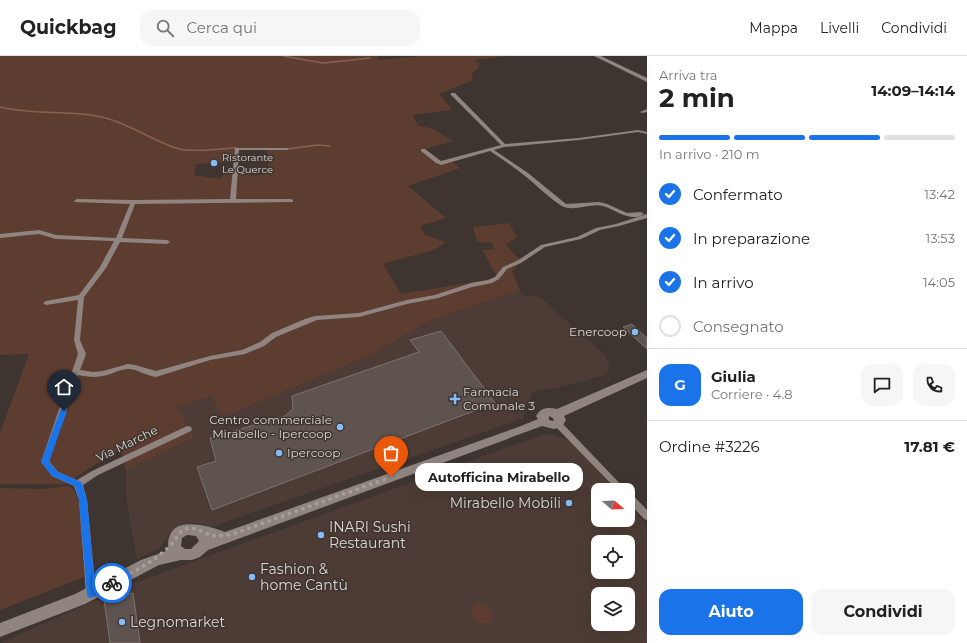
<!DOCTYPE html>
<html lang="it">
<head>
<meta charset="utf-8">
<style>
	body { margin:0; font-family:Montserrat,sans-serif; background:#f6f6f6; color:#222; height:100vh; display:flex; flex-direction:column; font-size:15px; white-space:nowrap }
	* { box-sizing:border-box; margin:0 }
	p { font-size:13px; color:#767676 }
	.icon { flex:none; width:22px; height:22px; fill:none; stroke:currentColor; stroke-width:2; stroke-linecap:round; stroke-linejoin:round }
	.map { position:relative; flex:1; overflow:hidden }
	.side { display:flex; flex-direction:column; background:#fff; width:320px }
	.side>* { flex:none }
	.needle { width:26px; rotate:109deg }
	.controls { position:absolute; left:591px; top:427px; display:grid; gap:8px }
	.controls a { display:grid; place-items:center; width:44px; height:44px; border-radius:8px; background:#fff; box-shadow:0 4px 16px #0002; font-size:20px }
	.pin { position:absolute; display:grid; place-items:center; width:34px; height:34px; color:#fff; margin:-41px -17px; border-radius:50% 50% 50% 0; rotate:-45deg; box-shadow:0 0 4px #0007 }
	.pin .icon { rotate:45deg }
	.courier { position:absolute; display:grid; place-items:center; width:40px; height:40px; margin:-20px; border:3px solid #1a73e8; border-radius:50%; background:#fff; color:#222; box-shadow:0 1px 5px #0007 }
	.bubble { position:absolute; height:28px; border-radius:12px; background:#fff; box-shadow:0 4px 16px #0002; font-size:13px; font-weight:700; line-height:28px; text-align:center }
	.overview em { font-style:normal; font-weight:700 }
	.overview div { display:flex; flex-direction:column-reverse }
	.overview { display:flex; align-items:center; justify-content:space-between; height:68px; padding:0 12px }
	h1 { font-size:26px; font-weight:700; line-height:30px }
	.bar { display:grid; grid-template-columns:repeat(4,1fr); gap:6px 4px; align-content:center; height:48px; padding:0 12px }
	.bar i { height:5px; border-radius:3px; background:#e0e0e0 }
	.bar .selected { background:#1a73e8 }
	.bar p { grid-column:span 4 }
	.line { display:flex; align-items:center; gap:10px; padding:0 12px; border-top:1px solid #e0e0e0 }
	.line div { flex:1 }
	.round { display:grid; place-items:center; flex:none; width:42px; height:42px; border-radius:12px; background:#f6f6f6 }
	ol { padding:0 12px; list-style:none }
	li { display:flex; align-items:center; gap:12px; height:44px }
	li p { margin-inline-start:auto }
	li .icon { padding:4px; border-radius:50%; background:#1a73e8; color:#fff; stroke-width:4 }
	li:last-child { color:#767676 }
	li i { width:22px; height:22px; border:2px solid #e0e0e0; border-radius:50% }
	.cta { display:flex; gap:8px; margin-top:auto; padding:8px 12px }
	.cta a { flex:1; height:46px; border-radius:12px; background:#1a73e8; color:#fff; font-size:16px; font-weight:700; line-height:46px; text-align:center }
	.cta a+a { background:#f6f6f6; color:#222 }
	header { display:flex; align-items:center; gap:24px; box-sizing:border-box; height:56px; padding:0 20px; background:#fff; border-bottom:1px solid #e0e0e0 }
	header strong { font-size:19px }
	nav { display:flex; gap:22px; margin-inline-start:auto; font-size:14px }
	.search { width:280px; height:36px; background:#f6f6f6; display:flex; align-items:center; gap:10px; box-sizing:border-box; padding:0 14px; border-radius:12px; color:#767676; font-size:15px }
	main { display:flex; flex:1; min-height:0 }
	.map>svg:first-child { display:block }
	.built { fill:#4c3c35; fill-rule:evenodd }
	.green { fill:#5d3d2f; fill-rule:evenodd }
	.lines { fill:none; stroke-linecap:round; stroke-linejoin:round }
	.stream { stroke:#8b5f4d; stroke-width:1.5 }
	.building { fill:#5e534f; stroke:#7e726e }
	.street { fill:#908480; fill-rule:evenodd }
	.secondary { fill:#908480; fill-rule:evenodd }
	.route { fill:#1a73e8 }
	.done { stroke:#a59e9b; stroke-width:4; stroke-dasharray:0 7.2 }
	.poi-dot { fill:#85bbfb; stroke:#3e3430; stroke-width:1.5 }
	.labels { text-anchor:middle; stroke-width:3; stroke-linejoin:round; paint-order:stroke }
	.far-poi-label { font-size:10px; fill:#ddd7d4; stroke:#3e3430; text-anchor:start }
	.poi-label { font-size:12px; fill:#ddd7d4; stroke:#3e3430; text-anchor:end }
	.street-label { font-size:12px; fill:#ddd7d4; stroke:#3e3430 }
	.near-poi-label { font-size:14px; fill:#ddd7d4; stroke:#3e3430; text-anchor:start }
</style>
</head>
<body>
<header>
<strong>Quickbag</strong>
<div class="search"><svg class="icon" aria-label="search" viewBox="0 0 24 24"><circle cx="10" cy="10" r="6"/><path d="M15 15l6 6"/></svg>Cerca qui</div>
<nav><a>Mappa</a><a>Livelli</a><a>Condividi</a></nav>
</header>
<main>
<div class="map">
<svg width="647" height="587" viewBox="0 0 647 587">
	<rect width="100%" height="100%" fill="#3e3430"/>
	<g class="built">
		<path d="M520,234L522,239L534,240L542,243L604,298L610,309L606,319L556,332L538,334L532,337L523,362L507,368L208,472L195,467L174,471L160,492L137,503L126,442V414L194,381L175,351L211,339L223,361L373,298L429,265Z"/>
		<path d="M552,378L572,386L615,434H598V464H628V448L647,469V587H0L137,526L542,379ZM598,486H628V516H598ZM598,538H628V568H598Z"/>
	</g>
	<g class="green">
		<path d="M0,0H377L379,4L421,0H507L475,4L480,9L479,12L471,18L473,24L440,38L452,54L413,59L418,70L431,72L453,85L422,94L438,109L452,106L460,112L408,130L446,162L420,170L425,179L446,186L434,194L383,208L401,238L498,222L482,194L494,193L492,187L477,186L473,171L509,167L517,182L505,188L521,205L512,216L520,234L429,265L373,298L223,361L211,340L176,351L195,381L126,414L121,392L65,428H0V377L29,298L0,299ZM239,93L267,94L269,116C258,123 238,117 226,115L221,123L194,119L196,108L233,106Z"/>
		<path d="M69,430L75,436L80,450L84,521L0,554V432L42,433Z"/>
		<path d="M478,547L485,549L491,555L492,565C477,574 463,557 478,547Z"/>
	</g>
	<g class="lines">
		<g class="stream">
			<path d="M283,0L323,7L370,2"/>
			<path d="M0,51C36,60 73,53 109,63C133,70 155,86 179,93C194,97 221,92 237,92"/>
			<path d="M288,93L317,89L330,90"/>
		</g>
	</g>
	<g class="building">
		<path d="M632,268L647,282V293L623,271Z"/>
		<path d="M441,275L495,347L212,454L197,411L216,405L210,382L285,360L293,353L292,340L419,296L410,284Z"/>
		<path d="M133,537L140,587H110L104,544Z"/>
	</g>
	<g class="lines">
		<g class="street">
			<path d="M451,37H455L505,88L579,82L638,74L647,76V78L638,76L579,84L504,91L494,94L528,117L566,148L599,146L607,148L627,157L641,156L644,158C631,167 616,154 603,150C590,147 576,155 564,151C556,148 533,126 525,120C514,111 502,103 490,95L441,109L436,107L421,95V93H425L441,105L501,89L451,39Z"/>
			<path d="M647,53V56L642,57L640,56Z"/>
			<path d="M235,92H287L289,93L287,94H239L236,143H291L293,144V146L135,148L122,182L167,184L170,186L167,188L120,186L106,212L84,241L80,284L86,298L80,314L93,316L103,315L128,308L135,309L156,315L210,300L242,294L260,286L272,277L305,263L315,260L359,257L407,244L435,239L471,227L488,224L495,221L503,211L517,205L541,189L577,181L596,172L616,168L647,158V162L619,170L600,174L581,183L545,191L521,207L507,213L499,223L492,227L472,231L438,242L407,248L359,261L317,264L276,281L264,290L245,298L210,304L156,321C146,320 138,313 128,313C121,313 114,317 107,319C97,322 88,321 78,319L49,405L58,416L77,424L92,415L185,371L188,370L191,371L192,373L191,375L98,419L83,429L87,444L96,538L94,541L91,543L88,541L86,538L79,444L74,430L52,420L41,406L78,298L74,284L78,244L46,249L43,247L46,245L79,239L100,211L114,185L56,183L39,178L0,182V178L39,174L56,179L116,182L130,148L75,146L74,145L77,143L133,144L230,143Z"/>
			<path d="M558,365L561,366L626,434H617L555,370L554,368L555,366Z"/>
			<path d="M628,436L631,437L647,454V464L644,463L628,446Z"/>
		</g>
		<g class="secondary">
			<path d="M594,0H601L647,22V26Z"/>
			<path d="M647,314V322L564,360L566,364L562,371L554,373L542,370L208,494L200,501L192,504H181L159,509L85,548L0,581V567L75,538L141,504L169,494C167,488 168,484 170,479C177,460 212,471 225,476L521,370L538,363L536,360C541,351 548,351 557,353ZM549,360L553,362L554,365L549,364ZM187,479L196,480L199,485L191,493H185L181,490L182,482Z"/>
		</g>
	</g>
	<path class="route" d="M64,352L67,355L49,406L58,416L81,426L82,428L87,444L95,531L112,523L115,524L117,527L115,530L91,542L88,541L87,538L79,444L75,430L52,420L41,406L60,355Z"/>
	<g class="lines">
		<path class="done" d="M112,527C131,517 151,507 167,493C176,486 177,475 188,472C198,471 205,479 215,480C219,480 225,479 230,479L391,421"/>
	</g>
	<g class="poi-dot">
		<circle cx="214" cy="107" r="4"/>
		<circle cx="635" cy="276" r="4"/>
		<path d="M453 337h4v4h4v4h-4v4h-4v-4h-4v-4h4z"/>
		<circle cx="340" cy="371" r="4"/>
		<circle cx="279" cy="397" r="4"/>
		<circle cx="569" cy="447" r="4"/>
		<circle cx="321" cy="479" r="4"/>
		<circle cx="252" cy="521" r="4"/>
		<circle cx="122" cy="566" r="4"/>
	</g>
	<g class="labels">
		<g class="far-poi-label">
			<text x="222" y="105">Ristorante<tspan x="222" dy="12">Le Querce</tspan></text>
		</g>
		<g class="poi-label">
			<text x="627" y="280">Enercoop</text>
			<text x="463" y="340" text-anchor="start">Farmacia<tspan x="463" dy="14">Comunale 3</tspan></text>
			<text x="332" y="368">Centro commerciale<tspan x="332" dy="14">Mirabello - Ipercoop</tspan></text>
			<text x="287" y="401" text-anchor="start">Ipercoop</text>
		</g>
		<g class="street-label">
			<text transform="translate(127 388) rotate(-26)" y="4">Via Marche</text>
		</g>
		<g class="near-poi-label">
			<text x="561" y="452" text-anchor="end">Mirabello Mobili</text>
			<text x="329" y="476">INARI Sushi<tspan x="329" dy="16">Restaurant</tspan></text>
			<text x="260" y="518">Fashion &amp;<tspan x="260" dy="16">home Cantù</tspan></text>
			<text x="130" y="571">Legnomarket</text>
		</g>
	</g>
</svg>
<div class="controls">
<a><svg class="needle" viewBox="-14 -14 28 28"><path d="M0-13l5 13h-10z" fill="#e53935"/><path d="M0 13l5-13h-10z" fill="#767676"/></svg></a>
<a><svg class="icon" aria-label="locate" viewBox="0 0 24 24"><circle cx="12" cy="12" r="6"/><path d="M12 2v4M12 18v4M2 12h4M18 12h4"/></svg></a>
<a><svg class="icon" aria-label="layers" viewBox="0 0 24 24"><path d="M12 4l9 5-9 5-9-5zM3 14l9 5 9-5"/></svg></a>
</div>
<div class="pin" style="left:391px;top:421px;background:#ea580c"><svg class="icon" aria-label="bag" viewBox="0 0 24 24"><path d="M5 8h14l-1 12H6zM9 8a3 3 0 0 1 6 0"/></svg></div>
<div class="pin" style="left:64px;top:355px;background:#1f2937"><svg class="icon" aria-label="home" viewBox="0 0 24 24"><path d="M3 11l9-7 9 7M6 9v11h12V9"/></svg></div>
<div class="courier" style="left:112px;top:527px"><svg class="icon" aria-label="bike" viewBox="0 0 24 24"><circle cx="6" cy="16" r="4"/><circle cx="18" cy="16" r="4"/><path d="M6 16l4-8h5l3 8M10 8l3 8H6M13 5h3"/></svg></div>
<div class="bubble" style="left:415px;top:407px;width:168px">Autofficina Mirabello</div>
</div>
<section class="side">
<div class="overview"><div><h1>2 min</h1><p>Arriva tra</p></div><em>14:09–14:14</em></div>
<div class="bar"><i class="selected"></i><i class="selected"></i><i class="selected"></i><i></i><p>In arrivo · 210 m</p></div>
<ol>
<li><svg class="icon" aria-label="check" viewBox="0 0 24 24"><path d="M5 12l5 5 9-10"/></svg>Confermato<p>13:42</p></li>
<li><svg class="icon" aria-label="check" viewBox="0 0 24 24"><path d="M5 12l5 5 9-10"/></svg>In preparazione<p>13:53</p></li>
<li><svg class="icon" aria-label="check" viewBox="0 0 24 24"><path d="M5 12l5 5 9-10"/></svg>In arrivo<p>14:05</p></li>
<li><i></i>Consegnato</li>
</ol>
<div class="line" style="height:72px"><b class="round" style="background:#1a73e8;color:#fff">G</b><div><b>Giulia</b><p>Corriere · 4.8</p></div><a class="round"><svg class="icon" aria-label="chat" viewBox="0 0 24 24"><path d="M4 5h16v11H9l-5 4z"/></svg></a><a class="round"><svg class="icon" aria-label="phone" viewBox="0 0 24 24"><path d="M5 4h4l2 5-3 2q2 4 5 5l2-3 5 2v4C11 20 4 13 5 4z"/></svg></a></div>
<div class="line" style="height:52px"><div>Ordine #3226</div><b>17.81 €</b></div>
<div class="cta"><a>Aiuto</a><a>Condividi</a></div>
</section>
</main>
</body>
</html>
